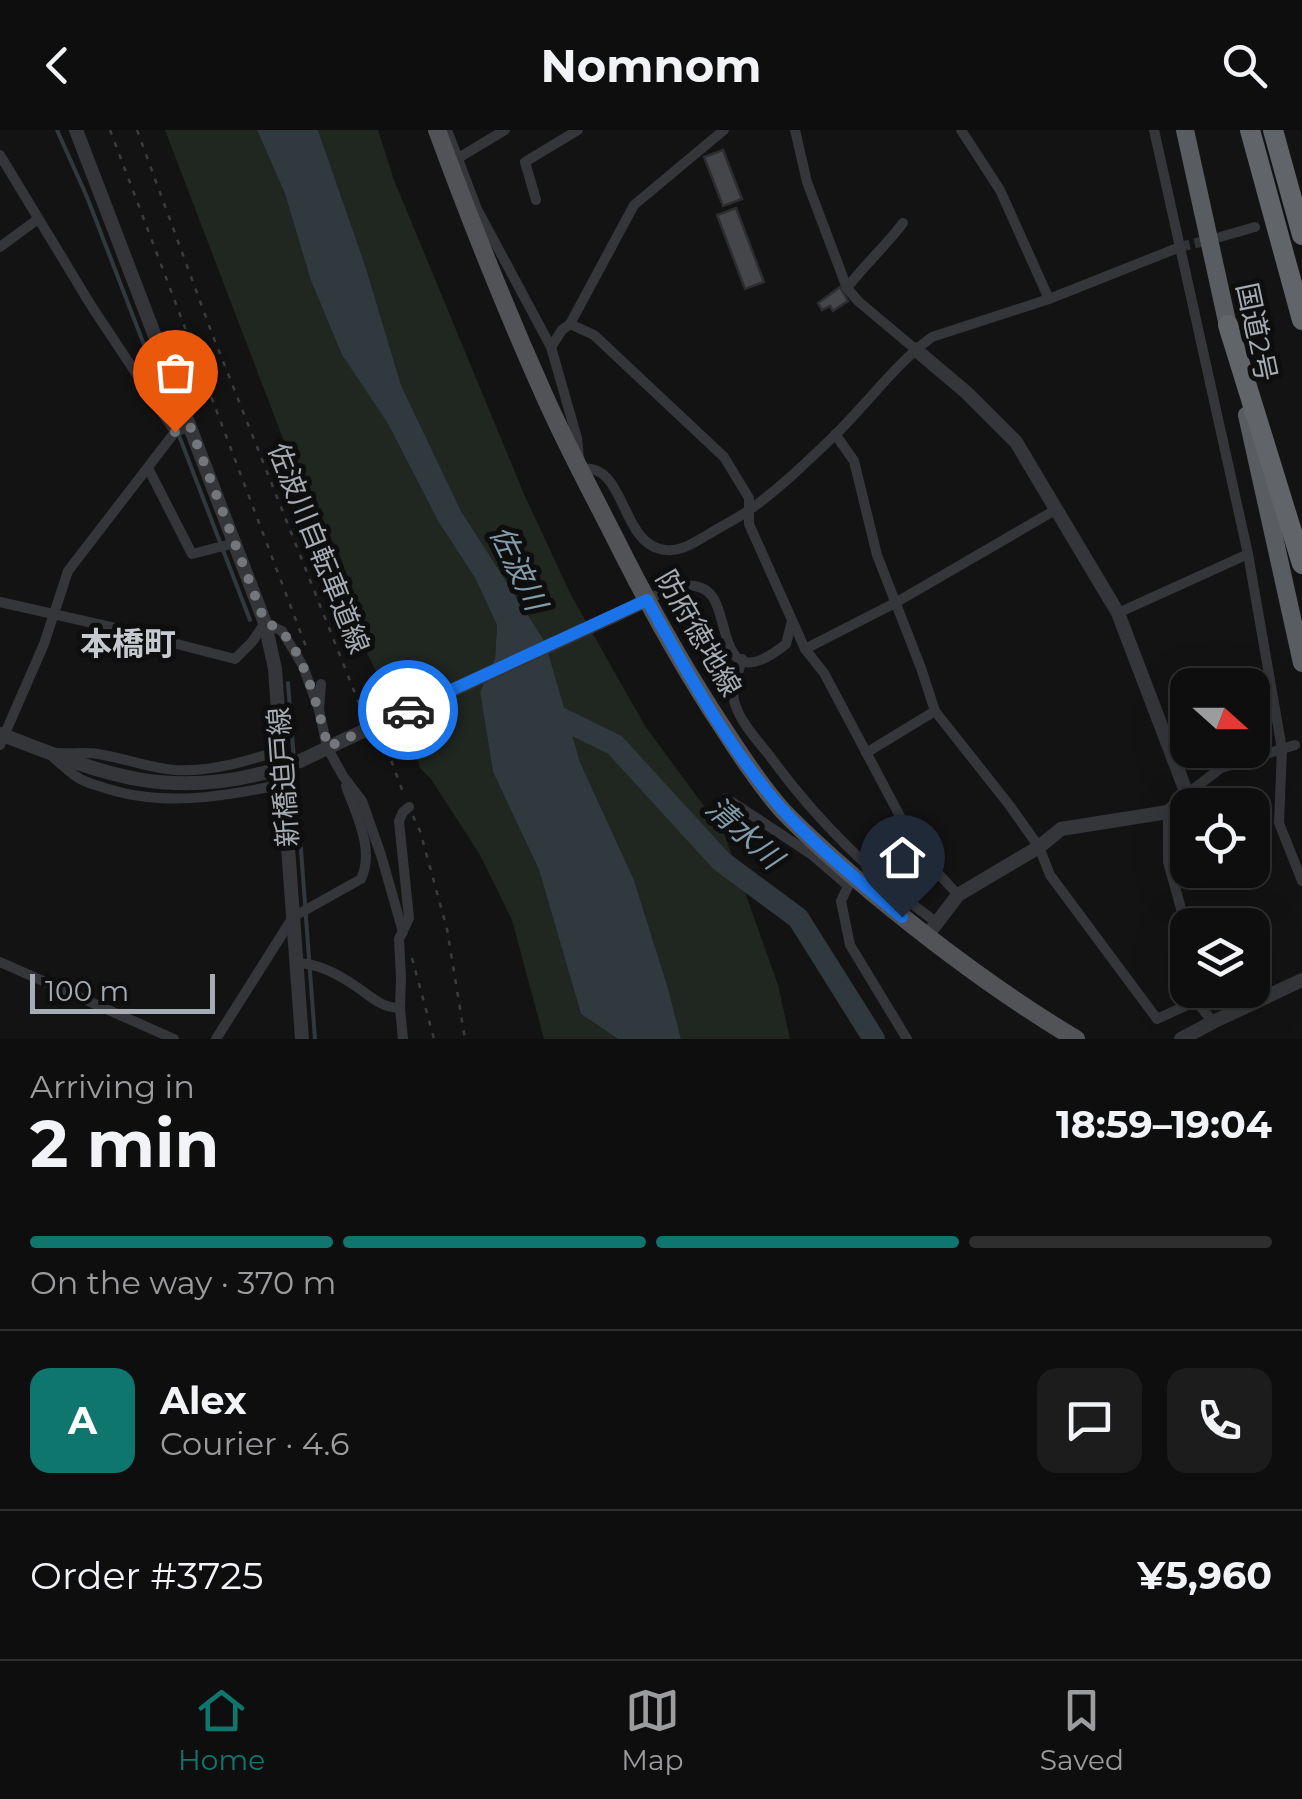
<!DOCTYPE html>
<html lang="en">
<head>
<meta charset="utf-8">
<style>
	body { margin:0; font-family:Montserrat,"Noto Sans JP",sans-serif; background:#1c1c1d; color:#f1f3f6; height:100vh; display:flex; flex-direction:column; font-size:38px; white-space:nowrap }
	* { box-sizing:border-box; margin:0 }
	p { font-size:32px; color:#9b9c9e }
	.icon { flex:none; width:55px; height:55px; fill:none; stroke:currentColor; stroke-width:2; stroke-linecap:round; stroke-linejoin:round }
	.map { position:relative; height:909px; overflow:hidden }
	.drawer { display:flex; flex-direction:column; background:#0e0e0f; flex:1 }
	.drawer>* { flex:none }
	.needle { width:65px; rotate:111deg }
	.fabs { position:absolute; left:1170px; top:538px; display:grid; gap:20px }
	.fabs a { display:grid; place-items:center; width:100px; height:100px; border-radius:20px; background:#0e0e0f; box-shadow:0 10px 40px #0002,0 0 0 2px #2e2e2f; font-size:50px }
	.scale { position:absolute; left:30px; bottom:25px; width:185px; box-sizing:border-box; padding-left:10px; border:5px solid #a6acb3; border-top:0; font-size:28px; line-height:35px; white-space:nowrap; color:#a6acb3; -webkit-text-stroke:8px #0e0e0f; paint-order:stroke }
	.pin { position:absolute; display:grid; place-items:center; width:85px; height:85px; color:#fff; margin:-102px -42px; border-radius:50% 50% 50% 0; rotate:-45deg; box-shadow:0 0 10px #0007 }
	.pin .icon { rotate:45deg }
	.courier { position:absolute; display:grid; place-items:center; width:100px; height:100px; margin:-50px; border:8px solid #1a73e8; border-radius:50%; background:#fff; color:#222; box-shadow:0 2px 12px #0007 }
	.summary em { font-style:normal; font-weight:700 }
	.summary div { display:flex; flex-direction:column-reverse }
	.summary { display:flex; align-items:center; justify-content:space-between; height:170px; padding:0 30px }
	h1 { font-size:65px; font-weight:700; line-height:75px }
	.bar { display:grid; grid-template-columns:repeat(4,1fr); gap:15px 10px; align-content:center; height:120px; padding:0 30px }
	.bar i { height:12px; border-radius:8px; background:#2e2e2f }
	.bar .selected { background:#0f766e }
	.bar p { grid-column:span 4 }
	.line { display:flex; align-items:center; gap:25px; padding:0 30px; border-top:2px solid #2e2e2f }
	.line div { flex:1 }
	.round { display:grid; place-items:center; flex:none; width:105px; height:105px; border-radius:20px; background:#1c1c1d }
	header { display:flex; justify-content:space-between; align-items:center; height:130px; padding:0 30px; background:#0e0e0f; font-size:45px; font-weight:700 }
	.tabs { display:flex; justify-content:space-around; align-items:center; height:140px; border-top:2px solid #2e2e2f; background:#0e0e0f; font-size:28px; color:#9b9c9e }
	.tabs a { display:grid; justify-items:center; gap:5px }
	.tabs .selected { color:#0f766e }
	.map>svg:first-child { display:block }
	.green { fill:#202620 }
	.water { fill:#30393d }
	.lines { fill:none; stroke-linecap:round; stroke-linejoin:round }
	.stream { stroke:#30393d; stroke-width:4 }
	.river { stroke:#30393d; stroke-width:22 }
	.building { fill:#454649; stroke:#2d2d30; stroke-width:2.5 }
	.minor-tunnel { stroke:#303234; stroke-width:10; stroke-dasharray:10 5; stroke-linecap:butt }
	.path { stroke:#3a3d40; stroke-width:2.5; stroke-dasharray:5 8; stroke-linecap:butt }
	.minor { stroke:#343639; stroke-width:10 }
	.tertiary { stroke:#343639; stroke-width:14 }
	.primary { stroke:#515357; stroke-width:18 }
	.trunk { stroke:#595c60; stroke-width:18 }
	.motorway { stroke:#616469; stroke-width:20 }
	.tertiary-bridge { stroke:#343639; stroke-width:14 }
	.done { stroke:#73767b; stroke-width:10; stroke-dasharray:0 18 }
	.route { stroke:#1a73e8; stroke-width:12 }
	.labels { text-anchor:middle; stroke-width:10; stroke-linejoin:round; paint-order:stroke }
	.street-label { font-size:28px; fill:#a6acb3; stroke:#0e0e0f }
	.water-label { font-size:30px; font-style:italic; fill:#809cab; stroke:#0e0e0f }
	.quarter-label { font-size:32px; font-weight:bold; fill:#c6cad0; stroke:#0e0e0f }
</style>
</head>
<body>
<header><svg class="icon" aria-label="back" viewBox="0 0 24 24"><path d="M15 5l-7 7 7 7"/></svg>Nomnom<svg class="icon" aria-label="search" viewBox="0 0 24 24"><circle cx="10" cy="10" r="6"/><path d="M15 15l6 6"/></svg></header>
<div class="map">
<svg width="1302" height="909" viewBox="0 0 1302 909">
	<rect width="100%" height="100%" fill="#131314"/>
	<g class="green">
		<path d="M165,0H257L285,64L311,151L342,225L388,294L438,391L475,448L497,495L495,528L480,562L493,642L539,740L581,884L618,909H544L512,790L480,725L431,649L420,638L413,614L360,510Z"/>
		<path d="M318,0H378L394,50L524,364L571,465L645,596L724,703L778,855L790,909H681L668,858L634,750L580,632L545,512L461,381L401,255L366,138Z"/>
	</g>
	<path class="water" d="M257,0H318L366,138L401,255L461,381L545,512L580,632L634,750L668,858L681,909H618L581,884L539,740L493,642L480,562L495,528L497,495L475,448L438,391L388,294L342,225L311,151L285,64Z"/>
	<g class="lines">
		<g class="stream">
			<path d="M57,0L87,67L175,295"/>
			<path d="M178,303L250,490"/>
			<path d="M288,553L294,630"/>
			<path d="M295,639L315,909"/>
		</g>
		<path class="river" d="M542,579L615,615L721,731L798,788L874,909"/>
	</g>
	<g class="building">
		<path d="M723,20L742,69L723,76L704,27Z"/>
		<path d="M736,78L764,152L745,159L717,85Z"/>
		<path d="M840,157L848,171L833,181L830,176L822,180L818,173Z"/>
	</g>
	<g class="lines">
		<path class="minor-tunnel" d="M1180,117L1213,109"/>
		<g class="path">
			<path d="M110,0L308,522"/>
			<path d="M137,0L211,201L364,586"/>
			<path d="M380,608L384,611L404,665"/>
			<path d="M413,686L420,701L447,799L465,909"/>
			<path d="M412,828L434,909"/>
		</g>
		<g class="minor">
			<path d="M447,0L477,79L551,217L577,308L580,339C625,331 620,409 660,419C679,424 693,413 709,404C722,396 736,389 748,381C778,360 809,330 835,305C868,273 895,234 932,207L1049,169L1180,117"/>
			<path d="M795,0L807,52L847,158L858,171L915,219"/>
			<path d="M961,0L1000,60L1049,169"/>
			<path d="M1154,0L1248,424L1282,619L1279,693L1302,751"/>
			<path d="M0,25L92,177L175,302"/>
			<path d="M455,30L505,0"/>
			<path d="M536,70L525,32L578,0"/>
			<path d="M1220,107L1255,97"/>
			<path d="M0,117L38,89"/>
			<path d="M847,158C864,135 885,117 903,93"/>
			<path d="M570,194L594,205L724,327L749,368V394L805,519L824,543L901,688L927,731L958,765"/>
			<path d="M551,217L562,200L570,194L634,75L724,0"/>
			<path d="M835,304L854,331L877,425L921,538L935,581L1010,676L1039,717L1050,745L1157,889L1196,871L1213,892"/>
			<path d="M148,338L192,424L235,413"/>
			<path d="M647,470C664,461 688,448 707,461C733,480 715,571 786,514L792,491"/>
			<path d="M0,472L115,498L235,529L252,512L265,493L282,501L303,536L319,580L327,617L343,646L362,671L381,725L403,802"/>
			<path d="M1118,483L1248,424"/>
			<path d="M805,519L895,473L1057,379"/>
			<path d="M742,529C739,543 730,561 735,574C741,593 757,610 769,625C816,690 872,745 937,793"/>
			<path d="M319,579L321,554"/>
			<path d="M0,615L44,514L68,441L175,302L190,296"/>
			<path d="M59,623C72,624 86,622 98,624C124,628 149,638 175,640C212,642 247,631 282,620"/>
			<path d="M866,623L935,581"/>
			<path d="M53,627C61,634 69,642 77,647C83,651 91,654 99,656C160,678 222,667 284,654"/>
			<path d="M1187,664L1221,638L1295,615"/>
			<path d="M726,668L811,724L847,755"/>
			<path d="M1168,682V732L1187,800L1188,844"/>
			<path d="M853,746L841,771L850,815L907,909"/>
			<path d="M0,832L174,909"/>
			<path d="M297,833C317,833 341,846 357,857C371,867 382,878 400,878"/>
			<path d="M216,909L293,787L361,749C375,720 356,684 346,656"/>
			<path d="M403,909L400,878L401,848L399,809L409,788L399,691L403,682L409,677"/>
		</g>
		<g class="tertiary">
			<path d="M76,0L265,493L275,539L302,909"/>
			<path d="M915,219L967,263L1016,312L1118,483L1187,664L1168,682L1061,699L1039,717L958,765L926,807"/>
			<path d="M614,486L647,470"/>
			<path d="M0,604C99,642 163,671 271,641"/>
			<path d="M300,631L344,610"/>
			<path d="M1181,909L1213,892L1302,850"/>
		</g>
		<path class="primary" d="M437,0C470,90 506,180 545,267C569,321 597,372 623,424C654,485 687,544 725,601C743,629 761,656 783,681C811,710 842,737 873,763C937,816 1004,866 1076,909"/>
		<g class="trunk">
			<path d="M1185,0L1230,205"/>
			<path d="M1247,285L1302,533"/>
		</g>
		<g class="motorway">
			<path d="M1250,0L1302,190"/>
			<path d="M1273,0L1302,105"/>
			<path d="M1228,195L1302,434"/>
		</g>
		<g class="tertiary-bridge">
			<path d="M344,610L614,486"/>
			<path d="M271,641L300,631"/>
		</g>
	</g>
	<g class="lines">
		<path class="done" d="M175,302L190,296L265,492C270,495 275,496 279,500C303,517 321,589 328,617L408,580"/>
		<path class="route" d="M408,580L647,470C687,542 727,616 781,678C817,718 861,752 902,787"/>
	</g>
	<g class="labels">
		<g class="street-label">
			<text transform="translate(1257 202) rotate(78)" y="10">国道2号</text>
			<text transform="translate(319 418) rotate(68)" y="10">佐波川自転車道線</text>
			<text transform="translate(699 503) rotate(60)" y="10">防府徳地線</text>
			<text transform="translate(283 647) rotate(-94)" y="10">新橋迫戸線</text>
		</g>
		<g class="water-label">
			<text transform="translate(518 438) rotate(64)" y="10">佐波川</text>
			<text transform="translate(744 703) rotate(42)" y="10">清水川</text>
		</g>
		<g class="quarter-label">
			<text x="128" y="525">本橋町</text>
		</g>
	</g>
</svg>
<div class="fabs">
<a><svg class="needle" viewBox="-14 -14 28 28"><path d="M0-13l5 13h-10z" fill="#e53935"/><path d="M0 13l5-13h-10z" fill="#9b9c9e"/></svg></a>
<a><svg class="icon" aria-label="locate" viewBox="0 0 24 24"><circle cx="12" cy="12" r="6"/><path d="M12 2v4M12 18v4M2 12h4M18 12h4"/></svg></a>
<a><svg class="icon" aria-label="layers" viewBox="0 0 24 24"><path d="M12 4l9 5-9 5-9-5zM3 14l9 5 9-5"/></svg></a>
</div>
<div class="scale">100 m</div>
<div class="pin" style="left:175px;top:302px;background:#ea580c"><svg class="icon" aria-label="bag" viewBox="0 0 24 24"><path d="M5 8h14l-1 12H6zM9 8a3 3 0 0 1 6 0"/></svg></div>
<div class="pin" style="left:902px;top:787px;background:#1f2937"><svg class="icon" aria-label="home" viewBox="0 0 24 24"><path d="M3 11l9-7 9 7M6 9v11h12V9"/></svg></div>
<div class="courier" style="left:408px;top:580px"><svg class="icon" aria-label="car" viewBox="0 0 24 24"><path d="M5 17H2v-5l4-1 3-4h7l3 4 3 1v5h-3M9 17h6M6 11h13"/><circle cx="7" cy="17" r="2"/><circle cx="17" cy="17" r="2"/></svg></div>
</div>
<section class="drawer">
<div class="summary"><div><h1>2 min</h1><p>Arriving in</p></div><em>18:59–19:04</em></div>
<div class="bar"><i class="selected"></i><i class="selected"></i><i class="selected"></i><i></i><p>On the way · 370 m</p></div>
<div class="line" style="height:180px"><b class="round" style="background:#0f766e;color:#fff">A</b><div><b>Alex</b><p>Courier · 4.6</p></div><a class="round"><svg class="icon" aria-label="chat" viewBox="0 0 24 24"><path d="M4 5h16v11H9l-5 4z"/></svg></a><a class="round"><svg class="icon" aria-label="phone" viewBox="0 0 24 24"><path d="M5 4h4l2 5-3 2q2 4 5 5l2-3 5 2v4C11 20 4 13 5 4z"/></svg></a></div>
<div class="line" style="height:130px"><div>Order #3725</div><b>¥5,960</b></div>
</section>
<nav class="tabs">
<a class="selected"><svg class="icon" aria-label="home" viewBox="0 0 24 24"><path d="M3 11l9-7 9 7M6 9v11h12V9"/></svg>Home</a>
<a><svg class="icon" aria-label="map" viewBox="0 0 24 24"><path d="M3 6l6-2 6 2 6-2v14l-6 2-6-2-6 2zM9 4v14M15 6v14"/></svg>Map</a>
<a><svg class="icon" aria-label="saved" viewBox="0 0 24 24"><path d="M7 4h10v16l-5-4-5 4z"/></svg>Saved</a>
</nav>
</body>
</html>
